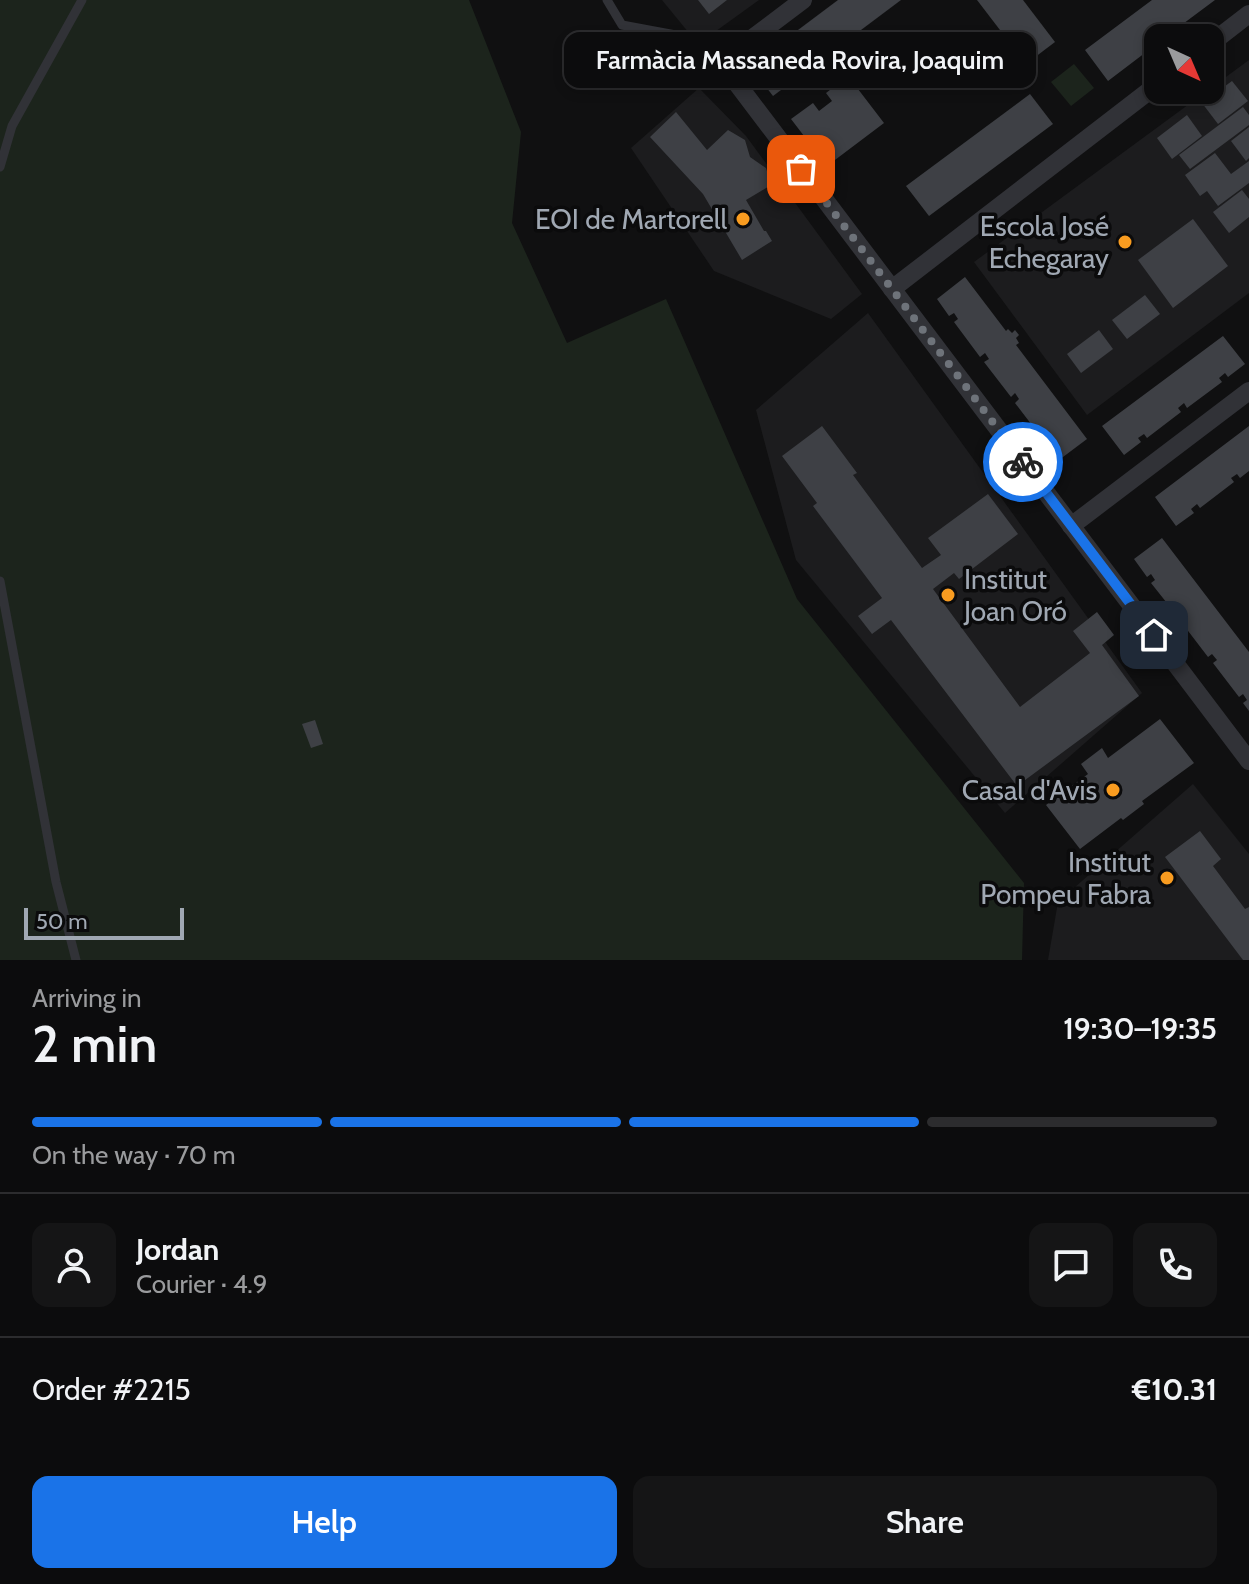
<!DOCTYPE html>
<html lang="en">
<head>
<meta charset="utf-8">
<style>
	body { margin:0; font-family:Cabin,sans-serif; background:#151516; color:#f1f3f6; height:100vh; display:flex; flex-direction:column; font-size:30px; white-space:nowrap }
	* { box-sizing:border-box; margin:0 }
	p { font-size:26px; color:#9a9b9d }
	.icon { flex:none; width:44px; height:44px; fill:none; stroke:currentColor; stroke-width:2; stroke-linecap:round; stroke-linejoin:round }
	.map { position:relative; height:960px; overflow:hidden }
	.side { display:flex; flex-direction:column; background:#0c0c0d; flex:1 }
	.side>* { flex:none }
	.needle { width:52px; rotate:136deg }
	.tools { position:absolute; left:1144px; top:24px; display:grid; gap:16px }
	.tools a { display:grid; place-items:center; width:80px; height:80px; border-radius:16px; background:#0c0c0d; box-shadow:0 4px 12px #0003,0 0 0 2px #2c2c2e; font-size:40px }
	.scale { position:absolute; left:24px; bottom:20px; width:160px; box-sizing:border-box; padding-left:8px; border:4px solid #a0a8b3; border-top:0; font-size:22px; line-height:28px; white-space:nowrap; color:#a0a8b3; -webkit-text-stroke:6px #0b0b0c; paint-order:stroke }
	.pin { position:absolute; display:grid; place-items:center; width:68px; height:68px; color:#fff; margin:-34px; border-radius:16px; box-shadow:0 4px 12px #0006 }
	.courier { position:absolute; display:grid; place-items:center; width:80px; height:80px; margin:-40px; border:6px solid #1a73e8; border-radius:50%; background:#fff; color:#222; box-shadow:0 2px 10px #0007 }
	.bubble { position:absolute; height:56px; border-radius:16px; background:#0c0c0d; box-shadow:0 4px 12px #0003,0 0 0 2px #2c2c2e; font-size:26px; font-weight:600; line-height:56px; text-align:center }
	.head em { font-style:normal; font-weight:600 }
	.head div { display:flex; flex-direction:column-reverse }
	.head { display:flex; align-items:center; justify-content:space-between; height:136px; padding:0 32px }
	h1 { font-size:52px; font-weight:600; line-height:60px }
	.bar { display:grid; grid-template-columns:repeat(4,1fr); gap:12px 8px; align-content:center; height:96px; padding:0 32px }
	.bar i { height:10px; border-radius:6px; background:#2c2c2e }
	.bar .active { background:#1a73e8 }
	.bar p { grid-column:span 4 }
	.line { display:flex; align-items:center; gap:20px; padding:0 32px; border-top:2px solid #2c2c2e }
	.line div { flex:1 }
	.round { display:grid; place-items:center; flex:none; width:84px; height:84px; border-radius:16px; background:#151516 }
	.action { display:flex; gap:16px; margin-top:auto; padding:16px 32px }
	.action a { flex:1; height:92px; border-radius:16px; background:#1a73e8; color:#fff; font-size:32px; font-weight:600; line-height:92px; text-align:center }
	.action a+a { background:#151516; color:#f1f3f6 }
	.map>svg:first-child { display:block }
	.built { fill:#1c1c1e }
	.green { fill:#1c241c }
	.building { fill:#3e4045 }
	.lines { fill:none; stroke-linecap:round; stroke-linejoin:round }
	.service { stroke:#313237; stroke-width:9 }
	.minor { stroke:#313237; stroke-width:18 }
	.done { stroke:#6e737a; stroke-width:8; stroke-dasharray:0 14.4 }
	.route { stroke:#1a73e8; stroke-width:10 }
	.poi-dot { fill:#f99c20; stroke:#0b0b0c; stroke-width:3 }
	.labels { text-anchor:middle; stroke-width:7; stroke-linejoin:round; paint-order:stroke }
	.poi-label { font-size:28px; fill:#a0a8b3; stroke:#0b0b0c; text-anchor:end }
</style>
</head>
<body>
<div class="map">
<svg width="1249" height="960" viewBox="0 0 1249 960">
	<rect width="100%" height="100%" fill="#101011"/>
	<g class="built">
		<path d="M662,0H759L698,44Z"/>
		<path d="M1249,60V293L1087,415L974,262Z"/>
		<path d="M699,88L746,136L862,294L831,319L714,271L631,148Z"/>
		<path d="M868,313L1142,693L1005,813L796,560L756,410Z"/>
		<path d="M1193,784L1249,854V960H1048L1058,902Z"/>
	</g>
	<g class="green">
		<path d="M0,0H469L521,132L512,223L567,343L666,299L797,599L1024,883L1022,960H0Z"/>
		<path d="M1074,64L1094,88L1071,106L1051,82Z"/>
	</g>
	<g class="building">
		<path d="M698,0H727L709,14Z"/>
		<path d="M838,0H901L773,96L750,66Z"/>
		<path d="M977,0H1023L1055,42L1026,64Z"/>
		<path d="M1152,0H1215L1164,38H1158V43L1108,81L1085,50Z"/>
		<path d="M848,76L884,123L827,166L791,119L813,103L819,111L832,101L826,93Z"/>
		<path d="M1232,81L1248,101L1218,124L1202,103Z"/>
		<path d="M1030,94L1053,124L929,216L906,186Z"/>
		<path d="M1243,107L1249,115V125L1190,169L1179,155Z"/>
		<path d="M676,112L707,150L728,130L745,140L750,157L766,168L771,185L746,200L764,231H766L772,241L742,260L703,194L650,137Z"/>
		<path d="M1187,115L1202,136L1172,159L1157,138Z"/>
		<path d="M1249,127V158L1246,161L1231,141Z"/>
		<path d="M1215,153L1231,174L1249,161V183L1218,206L1207,191L1200,196L1185,175Z"/>
		<path d="M1242,190L1249,199V217L1229,233L1213,212Z"/>
		<path d="M1193,219L1228,266L1173,308L1138,260Z"/>
		<path d="M965,277L1006,331L1008,329L1012,333L1015,330L1019,335L1016,338L1019,343L1016,345L1087,439L1059,460L1046,443L1050,440L1045,434L1041,437L1015,403L1019,399L1015,393L1011,397L984,362L989,359L985,353L980,357L954,322L958,319L954,313L949,316L937,299Z"/>
		<path d="M1145,295L1160,314L1127,339L1112,320Z"/>
		<path d="M1099,330L1113,349L1081,373L1067,354Z"/>
		<path d="M1223,336L1245,364L1228,377L1225,373L1219,378L1222,382L1187,408L1184,403L1178,408L1181,412L1147,438L1144,434L1138,438L1141,442L1124,455L1102,426Z"/>
		<path d="M822,426L857,473L853,475L922,568L941,555L928,538L988,494L1018,534L959,579L954,573L933,589L1020,707L1090,653L1073,631L1097,612L1114,635L1102,645L1139,696L1017,786L891,620L872,634L858,616L882,598L813,506L817,503L782,456Z"/>
		<path d="M1249,426V471L1240,478L1237,474L1231,478L1234,482L1200,508L1197,504L1191,509L1194,513L1176,526L1155,497Z"/>
		<path d="M1162,538L1249,652V711L1243,703L1247,700L1243,694L1239,697L1213,663L1217,660L1212,654L1208,657L1182,623L1186,620L1181,614L1178,617L1151,583L1155,580L1151,574L1147,577L1134,559Z"/>
		<path d="M1160,719L1194,763L1142,801L1144,804L1123,820L1121,818L1080,849L1046,805L1088,774L1081,764L1102,748L1108,758Z"/>
		<path d="M315,720L323,744L311,748L302,724Z"/>
		<path d="M1200,831L1221,859L1213,866L1245,909L1249,907V960H1243L1165,857Z"/>
	</g>
	<g class="lines">
		<g class="service">
			<path d="M607,0L622,25L681,36L690,51L728,62"/>
			<path d="M0,167L12,126L82,0"/>
			<path d="M0,581L56,882L76,960"/>
		</g>
		<g class="minor">
			<path d="M803,0L738,49L728,62L729,73L1249,761"/>
			<path d="M1210,44L1249,14"/>
			<path d="M892,289L1158,84"/>
			<path d="M1071,526L1249,391"/>
		</g>
	</g>
	<g class="lines">
		<path class="done" d="M801,169L1023,462"/>
		<path class="route" d="M1023,462L1154,635"/>
	</g>
	<g class="poi-dot">
		<circle cx="743" cy="219" r="8"/>
		<circle cx="1125" cy="242" r="8"/>
		<circle cx="948" cy="595" r="8"/>
		<circle cx="1113" cy="790" r="8"/>
		<circle cx="1167" cy="878" r="8"/>
	</g>
	<g class="labels">
		<g class="poi-label">
			<text x="727" y="229">EOI de Martorell</text>
			<text x="1109" y="236">Escola José<tspan x="1109" dy="32">Echegaray</tspan></text>
			<text x="964" y="589" text-anchor="start">Institut<tspan x="964" dy="32">Joan Oró</tspan></text>
			<text x="1097" y="800">Casal d'Avis</text>
			<text x="1151" y="872">Institut<tspan x="1151" dy="32">Pompeu Fabra</tspan></text>
		</g>
	</g>
</svg>
<div class="tools">
<a><svg class="needle" viewBox="-14 -14 28 28"><path d="M0-13l5 13h-10z" fill="#e53935"/><path d="M0 13l5-13h-10z" fill="#9a9b9d"/></svg></a>
</div>
<div class="scale">50 m</div>
<div class="pin" style="left:801px;top:169px;background:#ea580c"><svg class="icon" aria-label="bag" viewBox="0 0 24 24"><path d="M5 8h14l-1 12H6zM9 8a3 3 0 0 1 6 0"/></svg></div>
<div class="pin" style="left:1154px;top:635px;background:#1f2937"><svg class="icon" aria-label="home" viewBox="0 0 24 24"><path d="M3 11l9-7 9 7M6 9v11h12V9"/></svg></div>
<div class="courier" style="left:1023px;top:462px"><svg class="icon" aria-label="bike" viewBox="0 0 24 24"><circle cx="6" cy="16" r="4"/><circle cx="18" cy="16" r="4"/><path d="M6 16l4-8h5l3 8M10 8l3 8H6M13 5h3"/></svg></div>
<div class="bubble" style="left:564px;top:32px;width:472px">Farmàcia Massaneda Rovira, Joaquim</div>
</div>
<section class="side">
<div class="head"><div><h1>2 min</h1><p>Arriving in</p></div><em>19:30–19:35</em></div>
<div class="bar"><i class="active"></i><i class="active"></i><i class="active"></i><i></i><p>On the way · 70 m</p></div>
<div class="line" style="height:144px"><a class="round"><svg class="icon" aria-label="person" viewBox="0 0 24 24"><circle cx="12" cy="8" r="4"/><path d="M4 21q1-7 8-7t8 7"/></svg></a><div><b>Jordan</b><p>Courier · 4.9</p></div><a class="round"><svg class="icon" aria-label="chat" viewBox="0 0 24 24"><path d="M4 5h16v11H9l-5 4z"/></svg></a><a class="round"><svg class="icon" aria-label="phone" viewBox="0 0 24 24"><path d="M5 4h4l2 5-3 2q2 4 5 5l2-3 5 2v4C11 20 4 13 5 4z"/></svg></a></div>
<div class="line" style="height:104px"><div>Order #2215</div><b>€10.31</b></div>
<div class="action"><a>Help</a><a>Share</a></div>
</section>
</body>
</html>
